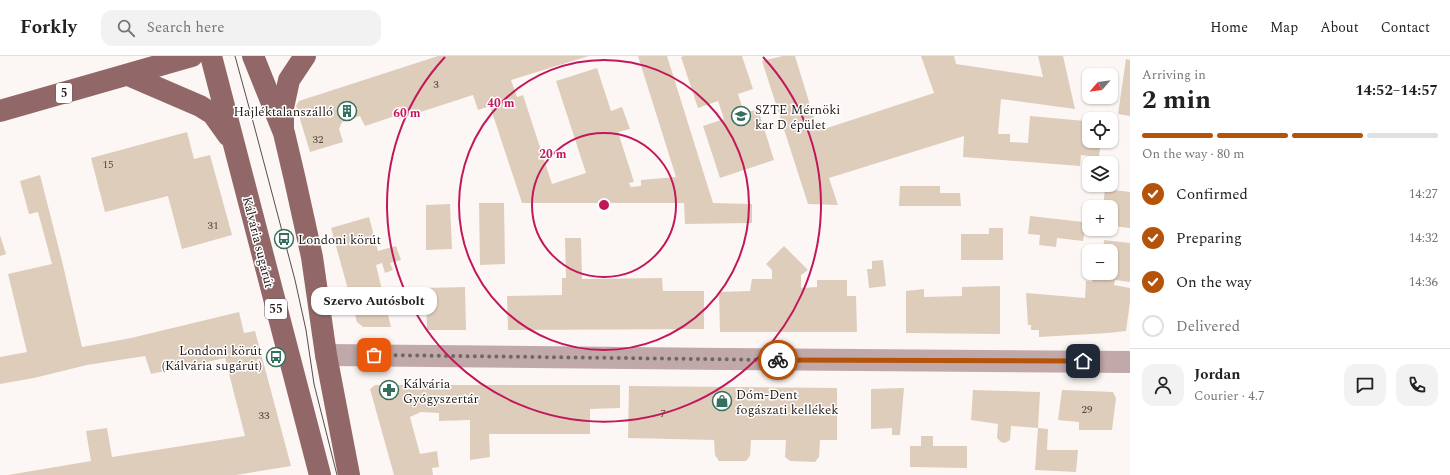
<!DOCTYPE html>
<html lang="en">
<head>
<meta charset="utf-8">
<style>
	body { margin:0; font-family:Spectral,serif; background:#f2f2f2; color:#222; height:100vh; display:flex; flex-direction:column; font-size:15px; white-space:nowrap }
	* { box-sizing:border-box; margin:0 }
	p { font-size:13px; color:#767676 }
	.icon { flex:none; width:22px; height:22px; fill:none; stroke:currentColor; stroke-width:2; stroke-linecap:round; stroke-linejoin:round }
	.map { position:relative; flex:1; overflow:hidden }
	.side { display:flex; flex-direction:column; background:#fff; width:320px }
	.side>* { flex:none }
	.needle { width:26px; rotate:242deg }
	.tools { position:absolute; left:1082px; top:12px; display:grid; gap:8px }
	.tools a { display:grid; place-items:center; width:36px; height:36px; border-radius:8px; background:#fff; box-shadow:0 1px 3px #0004; font-size:20px }
	.pin { position:absolute; display:grid; place-items:center; width:34px; height:34px; color:#fff; margin:-17px; border-radius:8px; box-shadow:0 2px 6px #0006 }
	.courier { position:absolute; display:grid; place-items:center; width:40px; height:40px; margin:-20px; border:3px solid #b45309; border-radius:50%; background:#fff; color:#222; box-shadow:0 1px 5px #0007 }
	.bubble { position:absolute; height:28px; border-radius:12px; background:#fff; box-shadow:0 1px 3px #0004; font-size:13px; font-weight:700; line-height:28px; text-align:center }
	.headline em { font-style:normal; font-weight:700 }
	.headline div { display:flex; flex-direction:column-reverse }
	.headline { display:flex; align-items:center; justify-content:space-between; height:68px; padding:0 12px }
	h1 { font-size:26px; font-weight:700; line-height:30px }
	.bar { display:grid; grid-template-columns:repeat(4,1fr); gap:6px 4px; align-content:center; height:48px; padding:0 12px }
	.bar i { height:5px; border-radius:3px; background:#e0e0e0 }
	.bar .current { background:#b45309 }
	.bar p { grid-column:span 4 }
	.line { display:flex; align-items:center; gap:10px; padding:0 12px; border-top:1px solid #e0e0e0 }
	.line div { flex:1 }
	.round { display:grid; place-items:center; flex:none; width:42px; height:42px; border-radius:12px; background:#f2f2f2 }
	ol { padding:0 12px; list-style:none }
	li { display:flex; align-items:center; gap:12px; height:44px }
	li p { margin-inline-start:auto }
	li .icon { padding:4px; border-radius:50%; background:#b45309; color:#fff; stroke-width:4 }
	li:last-child { color:#767676 }
	li i { width:22px; height:22px; border:2px solid #e0e0e0; border-radius:50% }
	header { display:flex; align-items:center; gap:24px; box-sizing:border-box; height:56px; padding:0 20px; background:#fff; border-bottom:1px solid #e0e0e0 }
	header strong { font-size:19px }
	nav { display:flex; gap:22px; margin-inline-start:auto; font-size:14px }
	.search { width:280px; height:36px; background:#f2f2f2; display:flex; align-items:center; gap:10px; box-sizing:border-box; padding:0 14px; border-radius:12px; color:#767676; font-size:15px }
	main { display:flex; flex:1; min-height:0 }
	.map>svg:first-child { display:block }
	.building { fill:#dfcdbb }
	.lines { fill:none; stroke-linecap:round; stroke-linejoin:round }
	.minor { stroke:#c2a9a9; stroke-width:22 }
	.major { stroke:#926767; stroke-width:22 }
	.tram { stroke:#554d49; stroke-width:1 }
	.done { stroke:#6f6764; stroke-width:4; stroke-dasharray:0 7.2 }
	.route { stroke:#b45309; stroke-width:5 }
	.ring { fill:none; stroke:#c2185b; stroke-width:2 }
	.labels { text-anchor:middle; stroke-width:3; stroke-linejoin:round; paint-order:stroke }
	.number-label { font-size:11px; fill:#52473f }
	.shield { fill:#fff; stroke:#655f5c; stroke-width:1 }
	.shield-label { font-size:12px; font-weight:bold; fill:#231a16 }
	.poi-label { font-size:13px; fill:#231a16; stroke:#fff; text-anchor:start }
	.street-label { font-size:13px; fill:#231a16; stroke:#fff }
	.centre { fill:#c2185b; stroke:#fff; stroke-width:2 }
	.ring-label { font-size:12px; text-anchor:middle; font-weight:bold; fill:#c2185b; stroke:#fff; stroke-width:3; stroke-linejoin:round; paint-order:stroke }
</style>
</head>
<body>
<header>
<strong>Forkly</strong>
<div class="search"><svg class="icon" aria-label="search" viewBox="0 0 24 24"><circle cx="10" cy="10" r="6"/><path d="M15 15l6 6"/></svg>Search here</div>
<nav><a>Home</a><a>Map</a><a>About</a><a>Contact</a></nav>
</header>
<main>
<div class="map">
<svg width="1130" height="419" viewBox="0 0 1130 419">
	<rect width="100%" height="100%" fill="#fcf7f5"/>
	<g class="building">
		<path d="M438,0H589L511,24L517,41L523,39L552,128L586,117L556,25L597,12L611,55L622,51L630,73L618,76L634,126L629,127L631,131L641,130V124L676,121L638,0H667L713,147L752,148V167L685,168L684,147H522L490,50L478,54L473,39L399,63L398,59L365,70L360,60L342,66L339,73L343,86L310,96L296,50L299,45Z"/>
		<path d="M684,0H742L753,33L738,38L744,57L758,53L774,104L720,122L703,70L724,63L718,45L698,52L681,1Z"/>
		<path d="M783,0H795L818,75L934,37L921,0H954L956,8L1043,21L1038,0H1063L1075,53L1001,43L998,78H1010V86L1028,87L1030,60L1085,65L1084,76L1089,77V85H1101L1099,101L1081,99L1080,110L963,101L964,80L829,122L838,149L808,148L762,5Z"/>
		<path d="M1126,3L1130,4V60L1118,58Z"/>
		<path d="M187,76L194,103L210,99L232,179L182,193L168,140L105,156L91,102Z"/>
		<path d="M40,119L62,205L82,291L131,282L239,256L244,277L255,275L291,410L236,419H8L91,405L86,375L107,372L112,401L245,380L225,302L151,318L145,300L87,309L34,322L0,328V301L27,296L8,218L52,208L38,156L29,158L20,125Z"/>
		<path d="M900,130H940V137H960L961,150H899Z"/>
		<path d="M1105,133L1130,136V172L1111,170V151H1103Z"/>
		<path d="M479,147H504L505,208L480,209Z"/>
		<path d="M450,148L452,193L426,194V149Z"/>
		<path d="M1085,155H1089V167H1086L1083,185L1057,182L1056,191L1039,189L1040,179L1028,178L1030,160L1084,166Z"/>
		<path d="M369,161L378,195L396,190L401,204L390,207L393,214L385,217L382,207L376,209L391,271H363L357,266L331,172Z"/>
		<path d="M989,172H1003V204H961V178H989Z"/>
		<path d="M0,179L6,198L0,200Z"/>
		<path d="M565,182H581L582,223L662,222L663,235H704V273L508,274L507,240L562,239V222H566Z"/>
		<path d="M1104,184L1130,187V226L1115,224L1114,229L1130,232V246L1126,275L1108,277L1039,281V274H1031V269H1028L1026,237L1085,242L1086,225L1092,226L1093,221L1099,222L1100,217H1111V195H1103Z"/>
		<path d="M784,190L808,214L801,219V232L817,231V224H847V240H856L857,276H720L719,236L750,235L752,223H772V214L766,208Z"/>
		<path d="M883,204L886,230L869,232L867,213H872V205Z"/>
		<path d="M1000,230V278L906,277V235L924,233V241L962,240V231Z"/>
		<path d="M465,231L466,274H427L426,232Z"/>
		<path d="M375,329H620V352L590,353V378H489L490,401L470,404V364L439,365V357L421,356L410,361L420,398L437,395L439,411L432,412L433,419H394L370,333Z"/>
		<path d="M629,330L837,332V384H820L819,401L815,406L790,405L785,401L786,384H751L750,400L746,405H719L715,399L714,384L628,382Z"/>
		<path d="M904,332L900,379H892V372L871,373V333Z"/>
		<path d="M973,334L1040,336L1038,372L1011,370L1010,384L1005,387L1001,386L997,382L998,368L971,364Z"/>
		<path d="M1062,334L1113,336L1116,342L1112,374H1079V366L1058,364Z"/>
		<path d="M1038,372L1048,373L1047,394H1078L1076,416L1035,414Z"/>
		<path d="M921,380H933V390H967V412L910,411V390H921Z"/>
	</g>
	<g class="lines">
		<path class="minor" d="M326,299L724,303L1130,306"/>
		<g class="major">
			<path d="M211,0L320,419"/>
			<path d="M253,0L284,77L295,124L312,201L326,299L349,419"/>
			<path d="M128,19L200,50L213,58L228,79"/>
			<path d="M0,55L192,0"/>
			<path d="M283,70V52L289,24L305,0"/>
		</g>
		<path class="tram" d="M235,0L255,73L295,224L306,274L314,328L337,419"/>
	</g>
	<g class="lines">
		<path class="done" d="M374,299L778,304"/>
		<path class="route" d="M778,304L1083,305"/>
	</g>
	<g class="ring">
		<circle cx="604" cy="149" r="72"/>
		<circle cx="604" cy="149" r="145"/>
		<path d="M763 1A217 217 0 1 1 445 1"/>
	</g>
	<defs>
		<symbol id="building-ring" viewBox="-11 -11 22 22"><circle r="9.5" fill="#fff" stroke="#34705b" stroke-width="1.5"/><path d="M-4-6H4V6H1V3H-1V6H-4ZM-2.5-4.3h1.7v1.8h-1.7ZM.8-4.3h1.7v1.8H.8ZM-2.5-1h1.7V.8h-1.7ZM.8-1h1.7V.8H.8Z" fill="#34705b"/></symbol>
		<symbol id="university-ring" viewBox="-11 -11 22 22"><circle r="9.5" fill="#fff" stroke="#34705b" stroke-width="1.5"/><path d="M0-5L7-2L0 1L-7-2ZM-4 1L0 2.5L4 1V4Q0 6-4 4Z" fill="#34705b"/></symbol>
		<symbol id="bus-ring" viewBox="-11 -11 22 22"><circle r="9.5" fill="#fff" stroke="#34705b" stroke-width="1.5"/><path d="M-5-6H5V4H4V6H2V4H-2V6H-4V4H-5ZM-3.5-4V0h7V-4ZM-3.5 1.2v1.5H-2V1.2ZM2 1.2v1.5H3.5V1.2Z" fill="#34705b"/></symbol>
		<symbol id="pharmacy-ring" viewBox="-11 -11 22 22"><circle r="9.5" fill="#fff" stroke="#34705b" stroke-width="1.5"/><path d="M-2-6h4v4h4v4h-4v4h-4v-4h-4v-4h4Z" fill="#34705b"/></symbol>
		<symbol id="shop-ring" viewBox="-11 -11 22 22"><circle r="9.5" fill="#fff" stroke="#34705b" stroke-width="1.5"/><path d="M-5-2.5h2.3a2.7 3.5 0 0 1 5.4 0H5L5.5 6h-11ZM-1.5-2.5h3a1.5 2.3 0 0 0-3 0Z" fill="#34705b"/></symbol>
	</defs>
	<g fill-rule="evenodd">
		<use href="#building-ring" x="336" y="44" width="22" height="22"/>
		<use href="#university-ring" x="730" y="49" width="22" height="22"/>
		<use href="#bus-ring" x="273" y="172" width="22" height="22"/>
		<use href="#bus-ring" x="265" y="290" width="22" height="22"/>
		<use href="#pharmacy-ring" x="378" y="323" width="22" height="22"/>
		<use href="#shop-ring" x="711" y="334" width="22" height="22"/>
	</g>
	<g class="labels">
		<g class="number-label">
			<text x="436" y="32">3</text>
			<text x="318" y="87">32</text>
			<text x="108" y="112">15</text>
			<text x="213" y="173">31</text>
			<text x="1087" y="357">29</text>
			<text x="663" y="361">7</text>
			<text x="264" y="363">33</text>
		</g>
		<g class="shield">
			<rect x="56" y="27" width="16" height="20" rx="3"/>
			<rect x="265" y="243" width="22" height="20" rx="3"/>
		</g>
		<g class="shield-label">
			<text x="64" y="41">5</text>
			<text x="276" y="257">55</text>
		</g>
		<g class="poi-label">
			<text x="755" y="58">SZTE Mérnöki<tspan x="755" dy="15">kar D épület</tspan></text>
			<text x="333" y="60" text-anchor="end">Hajléktalanszálló</text>
			<text x="298" y="188">Londoni körút</text>
			<text x="262" y="299" text-anchor="end">Londoni körút<tspan x="262" dy="15">(Kálvária sugárút)</tspan></text>
			<text x="403" y="332">Kálvária<tspan x="403" dy="15">Gyógyszertár</tspan></text>
			<text x="736" y="343">Dóm-Dent<tspan x="736" dy="15">fogászati kellékek</tspan></text>
		</g>
		<g class="street-label">
			<text transform="translate(259 186) rotate(76)" y="5">Kálvária sugárút</text>
		</g>
	</g>
	<circle cx="604" cy="149" r="6" class="centre"/>
	<g class="ring-label">
		<text x="501" y="51">40 m</text>
		<text x="407" y="61">60 m</text>
		<text x="553" y="102">20 m</text>
	</g>
</svg>
<div class="tools">
<a><svg class="needle" viewBox="-14 -14 28 28"><path d="M0-13l5 13h-10z" fill="#e53935"/><path d="M0 13l5-13h-10z" fill="#767676"/></svg></a>
<a><svg class="icon" aria-label="locate" viewBox="0 0 24 24"><circle cx="12" cy="12" r="6"/><path d="M12 2v4M12 18v4M2 12h4M18 12h4"/></svg></a>
<a><svg class="icon" aria-label="layers" viewBox="0 0 24 24"><path d="M12 4l9 5-9 5-9-5zM3 14l9 5 9-5"/></svg></a>
<a>+</a>
<a>−</a>
</div>
<div class="pin" style="left:374px;top:299px;background:#ea580c"><svg class="icon" aria-label="bag" viewBox="0 0 24 24"><path d="M5 8h14l-1 12H6zM9 8a3 3 0 0 1 6 0"/></svg></div>
<div class="pin" style="left:1083px;top:305px;background:#1f2937"><svg class="icon" aria-label="home" viewBox="0 0 24 24"><path d="M3 11l9-7 9 7M6 9v11h12V9"/></svg></div>
<div class="courier" style="left:778px;top:304px"><svg class="icon" aria-label="bike" viewBox="0 0 24 24"><circle cx="6" cy="16" r="4"/><circle cx="18" cy="16" r="4"/><path d="M6 16l4-8h5l3 8M10 8l3 8H6M13 5h3"/></svg></div>
<div class="bubble" style="left:311px;top:231px;width:126px">Szervo Autósbolt</div>
</div>
<section class="side">
<div class="headline"><div><h1>2 min</h1><p>Arriving in</p></div><em>14:52–14:57</em></div>
<div class="bar"><i class="current"></i><i class="current"></i><i class="current"></i><i></i><p>On the way · 80 m</p></div>
<ol>
<li><svg class="icon" aria-label="check" viewBox="0 0 24 24"><path d="M5 12l5 5 9-10"/></svg>Confirmed<p>14:27</p></li>
<li><svg class="icon" aria-label="check" viewBox="0 0 24 24"><path d="M5 12l5 5 9-10"/></svg>Preparing<p>14:32</p></li>
<li><svg class="icon" aria-label="check" viewBox="0 0 24 24"><path d="M5 12l5 5 9-10"/></svg>On the way<p>14:36</p></li>
<li><i></i>Delivered</li>
</ol>
<div class="line" style="height:72px"><a class="round"><svg class="icon" aria-label="person" viewBox="0 0 24 24"><circle cx="12" cy="8" r="4"/><path d="M4 21q1-7 8-7t8 7"/></svg></a><div><b>Jordan</b><p>Courier · 4.7</p></div><a class="round"><svg class="icon" aria-label="chat" viewBox="0 0 24 24"><path d="M4 5h16v11H9l-5 4z"/></svg></a><a class="round"><svg class="icon" aria-label="phone" viewBox="0 0 24 24"><path d="M5 4h4l2 5-3 2q2 4 5 5l2-3 5 2v4C11 20 4 13 5 4z"/></svg></a></div>
</section>
</main>
</body>
</html>
